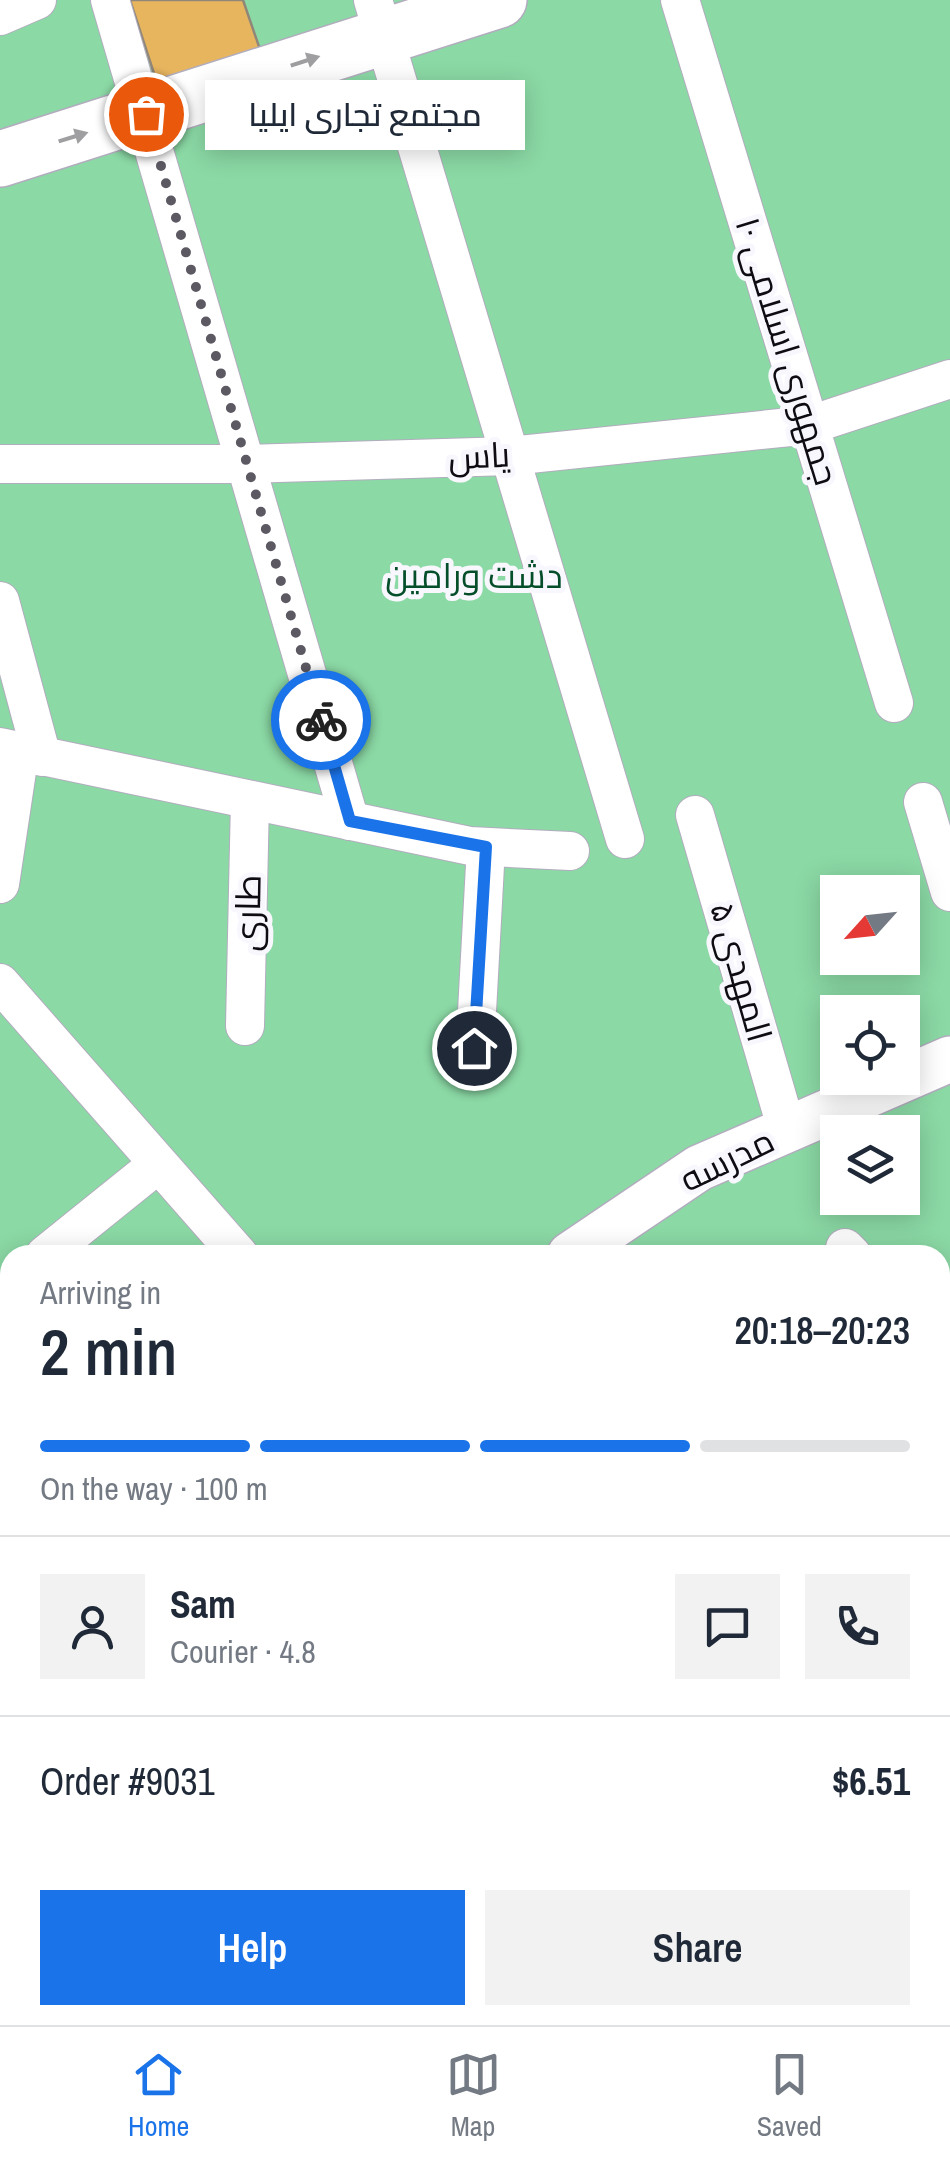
<!DOCTYPE html>
<html lang="en">
<head>
<meta charset="utf-8">
<style>
	body { margin:0; font-family:"Archivo Narrow",Cairo,sans-serif; background:#f2f2f3; color:#1f2937; height:100vh; display:flex; flex-direction:column; font-size:38px; white-space:nowrap }
	* { box-sizing:border-box; margin:0 }
	p { font-size:32px; color:#747a83 }
	.icon { flex:none; width:55px; height:55px; fill:none; stroke:currentColor; stroke-width:2; stroke-linecap:round; stroke-linejoin:round }
	.map { position:relative; flex:1; overflow:hidden }
	.side { position:absolute; left:0px; top:1245px; width:950px; height:780px; display:flex; flex-direction:column; background:#fff; border-radius:30px 30px 0 0; box-shadow:0 5px 25px #0003 }
	.side>* { flex:none }
	.needle { width:65px; rotate:243deg }
	.buttons { position:absolute; left:820px; top:875px; display:grid; gap:20px }
	.buttons a { display:grid; place-items:center; width:100px; height:100px; border-radius:0px; background:#fff; box-shadow:0 5px 25px #0003; font-size:50px }
	.pin { position:absolute; display:grid; place-items:center; width:85px; height:85px; color:#fff; margin:-42px; border:5px solid #fff; border-radius:50%; box-shadow:0 2px 10px #0007 }
	.courier { position:absolute; display:grid; place-items:center; width:100px; height:100px; margin:-50px; border:8px solid #1a73e8; border-radius:50%; background:#fff; color:#222; box-shadow:0 2px 12px #0007 }
	.bubble { position:absolute; height:70px; border-radius:0px; background:#fff; box-shadow:0 5px 25px #0003; font-size:32px; font-weight:600; line-height:70px; text-align:center }
	.summary em { font-style:normal; font-weight:600 }
	.summary div { display:flex; flex-direction:column-reverse }
	.summary { display:flex; align-items:center; justify-content:space-between; height:170px; padding:0 40px }
	h1 { font-size:65px; font-weight:600; line-height:75px }
	.bar { display:grid; grid-template-columns:repeat(4,1fr); gap:15px 10px; align-content:center; height:120px; padding:0 40px }
	.bar i { height:12px; border-radius:8px; background:#e0e1e3 }
	.bar .on { background:#1a73e8 }
	.bar p { grid-column:span 4 }
	.line { display:flex; align-items:center; gap:25px; padding:0 40px; border-top:2px solid #e0e1e3 }
	.line div { flex:1 }
	.round { display:grid; place-items:center; flex:none; width:105px; height:105px; border-radius:0px; background:#f2f2f3 }
	.primary-button { display:flex; gap:20px; margin-top:auto; padding:20px 40px }
	.primary-button a { flex:1; height:115px; border-radius:0px; background:#1a73e8; color:#fff; font-size:40px; font-weight:600; line-height:115px; text-align:center }
	.primary-button a+a { background:#f2f2f3; color:#1f2937 }
	.tabs { display:flex; justify-content:space-around; align-items:center; height:140px; border-top:2px solid #e0e1e3; background:#fff; font-size:28px; color:#747a83 }
	.tabs a { display:grid; justify-items:center; gap:5px }
	.tabs .on { color:#1a73e8 }
	.map>svg:first-child { display:block }
	.green { fill:#8bd9a5; fill-rule:evenodd }
	.building { fill:#e8b55f; stroke:#918779; stroke-width:2.5 }
	.lines { fill:none; stroke-linecap:round; stroke-linejoin:round }
	.minor-casing { stroke:#b2adbe; stroke-width:40 }
	.tertiary-casing { stroke:#b2adbe; stroke-width:48 }
	.primary-casing { stroke:#b2adbe; stroke-width:58 }
	.minor { stroke:#fff; stroke-width:38 }
	.tertiary { stroke:#fff; stroke-width:45 }
	.primary { stroke:#fff; stroke-width:55 }
	.oneway { fill:#9f9ea0 }
	.done { stroke:#5c5963; stroke-width:10; stroke-dasharray:0 18 }
	.route { stroke:#1a73e8; stroke-width:12 }
	.labels { text-anchor:middle; stroke-width:10; stroke-linejoin:round; paint-order:stroke }
	.street-label { font-size:35px; fill:#0e0c12; stroke:#f9f7fe }
	.park-label { font-size:35px; fill:#054e2a; stroke:#f9f7fe }
</style>
</head>
<body>
<div class="map">
<svg width="950" height="2025" viewBox="0 0 950 2025">
	<rect width="100%" height="100%" fill="#ece8f9"/>
	<path class="green" d="M0,0H950V2025H0ZM838,892H902V958H838ZM838,1012H902V1078H838ZM838,1132H902V1198H838ZM10,1255H940V2015H10Z"/>
	<path class="building" d="M130,0H243L265,64L162,98Z"/>
	<g class="lines">
		<defs>
			<g id="minor">
				<path d="M110,0L350,821"/>
				<path d="M373,0L625,839"/>
				<path d="M680,0L894,703"/>
				<path d="M0,16L37,0"/>
				<path d="M0,464H247L510,456L810,425L950,379"/>
				<path d="M0,601L42,757"/>
				<path d="M0,747L470,846L570,851"/>
				<path d="M923,802L950,892"/>
				<path d="M695,815L787,1130"/>
				<path d="M0,884L20,751"/>
				<path d="M0,983L239,1255"/>
				<path d="M245,1026L250,800"/>
				<path d="M475,1048L486,847"/>
				<path d="M845,1248L852,1255"/>
				<path d="M45,1255L158,1164"/>
				<path d="M0,1314L10,1325"/>
				<path d="M940,1347L950,1357"/>
				<path d="M940,1837L950,1848"/>
				<path d="M0,1909L10,1919"/>
				<path d="M106,2015L116,2025"/>
				<path d="M461,2015L471,2025"/>
				<path d="M231,2025L241,2015"/>
			</g>
			<g id="tertiary">
				<path d="M570,1255L699,1168L950,1059"/>
				<path d="M0,1535L10,1547"/>
				<path d="M0,1653L10,1644"/>
			</g>
			<path id="primary" d="M0,159L499,0"/>
		</defs>
		<use href="#minor" class="minor-casing"/>
		<use href="#tertiary" class="tertiary-casing"/>
		<use href="#primary" class="primary-casing"/>
		<use href="#minor" class="minor"/>
		<use href="#tertiary" class="tertiary"/>
		<use href="#primary" class="primary"/>
	</g>
	<defs><path id="oneway-solid" d="M-6-.8H1V-3.2L6.5 0L1 3.2V.8H-6Z" transform="scale(2.5)"/></defs>
	<g class="oneway">
		<use href="#oneway-solid" transform="translate(305 61) rotate(-18)"/>
		<use href="#oneway-solid" transform="translate(73 137) rotate(-17)"/>
	</g>
	<g class="lines">
		<path class="done" d="M146,114L321,720"/>
		<path class="route" d="M321,720L350,821L486,847L474,1048"/>
	</g>
	<g class="labels">
		<g class="street-label">
			<text transform="translate(787 351) rotate(73)" y="12">جمهوری اسلامی ۱۰</text>
			<text transform="translate(479 456) rotate(-3)" y="12">یاس</text>
			<text transform="translate(248 913) rotate(-89)" y="12">طاری</text>
			<text transform="translate(741 972) rotate(74)" y="12">المهدی ۵</text>
			<text transform="translate(727 1160) rotate(-26)" y="12">مدرسه</text>
		</g>
		<g class="park-label">
			<text x="474" y="588">دشت ورامین</text>
		</g>
	</g>
</svg>
<div class="buttons">
<a><svg class="needle" viewBox="-14 -14 28 28"><path d="M0-13l5 13h-10z" fill="#e53935"/><path d="M0 13l5-13h-10z" fill="#747a83"/></svg></a>
<a><svg class="icon" aria-label="locate" viewBox="0 0 24 24"><circle cx="12" cy="12" r="6"/><path d="M12 2v4M12 18v4M2 12h4M18 12h4"/></svg></a>
<a><svg class="icon" aria-label="layers" viewBox="0 0 24 24"><path d="M12 4l9 5-9 5-9-5zM3 14l9 5 9-5"/></svg></a>
</div>
<div class="pin" style="left:146px;top:114px;background:#ea580c"><svg class="icon" aria-label="bag" viewBox="0 0 24 24"><path d="M5 8h14l-1 12H6zM9 8a3 3 0 0 1 6 0"/></svg></div>
<div class="pin" style="left:474px;top:1048px;background:#1f2937"><svg class="icon" aria-label="home" viewBox="0 0 24 24"><path d="M3 11l9-7 9 7M6 9v11h12V9"/></svg></div>
<div class="courier" style="left:321px;top:720px"><svg class="icon" aria-label="bike" viewBox="0 0 24 24"><circle cx="6" cy="16" r="4"/><circle cx="18" cy="16" r="4"/><path d="M6 16l4-8h5l3 8M10 8l3 8H6M13 5h3"/></svg></div>
<div class="bubble" style="left:205px;top:80px;width:320px">مجتمع تجاری ایلیا</div>
<section class="side">
<div class="summary"><div><h1>2 min</h1><p>Arriving in</p></div><em>20:18–20:23</em></div>
<div class="bar"><i class="on"></i><i class="on"></i><i class="on"></i><i></i><p>On the way · 100 m</p></div>
<div class="line" style="height:180px"><a class="round"><svg class="icon" aria-label="person" viewBox="0 0 24 24"><circle cx="12" cy="8" r="4"/><path d="M4 21q1-7 8-7t8 7"/></svg></a><div><b>Sam</b><p>Courier · 4.8</p></div><a class="round"><svg class="icon" aria-label="chat" viewBox="0 0 24 24"><path d="M4 5h16v11H9l-5 4z"/></svg></a><a class="round"><svg class="icon" aria-label="phone" viewBox="0 0 24 24"><path d="M5 4h4l2 5-3 2q2 4 5 5l2-3 5 2v4C11 20 4 13 5 4z"/></svg></a></div>
<div class="line" style="height:130px"><div>Order #9031</div><b>$6.51</b></div>
<div class="primary-button"><a>Help</a><a>Share</a></div>
</section>
</div>
<nav class="tabs">
<a class="on"><svg class="icon" aria-label="home" viewBox="0 0 24 24"><path d="M3 11l9-7 9 7M6 9v11h12V9"/></svg>Home</a>
<a><svg class="icon" aria-label="map" viewBox="0 0 24 24"><path d="M3 6l6-2 6 2 6-2v14l-6 2-6-2-6 2zM9 4v14M15 6v14"/></svg>Map</a>
<a><svg class="icon" aria-label="saved" viewBox="0 0 24 24"><path d="M7 4h10v16l-5-4-5 4z"/></svg>Saved</a>
</nav>
</body>
</html>
